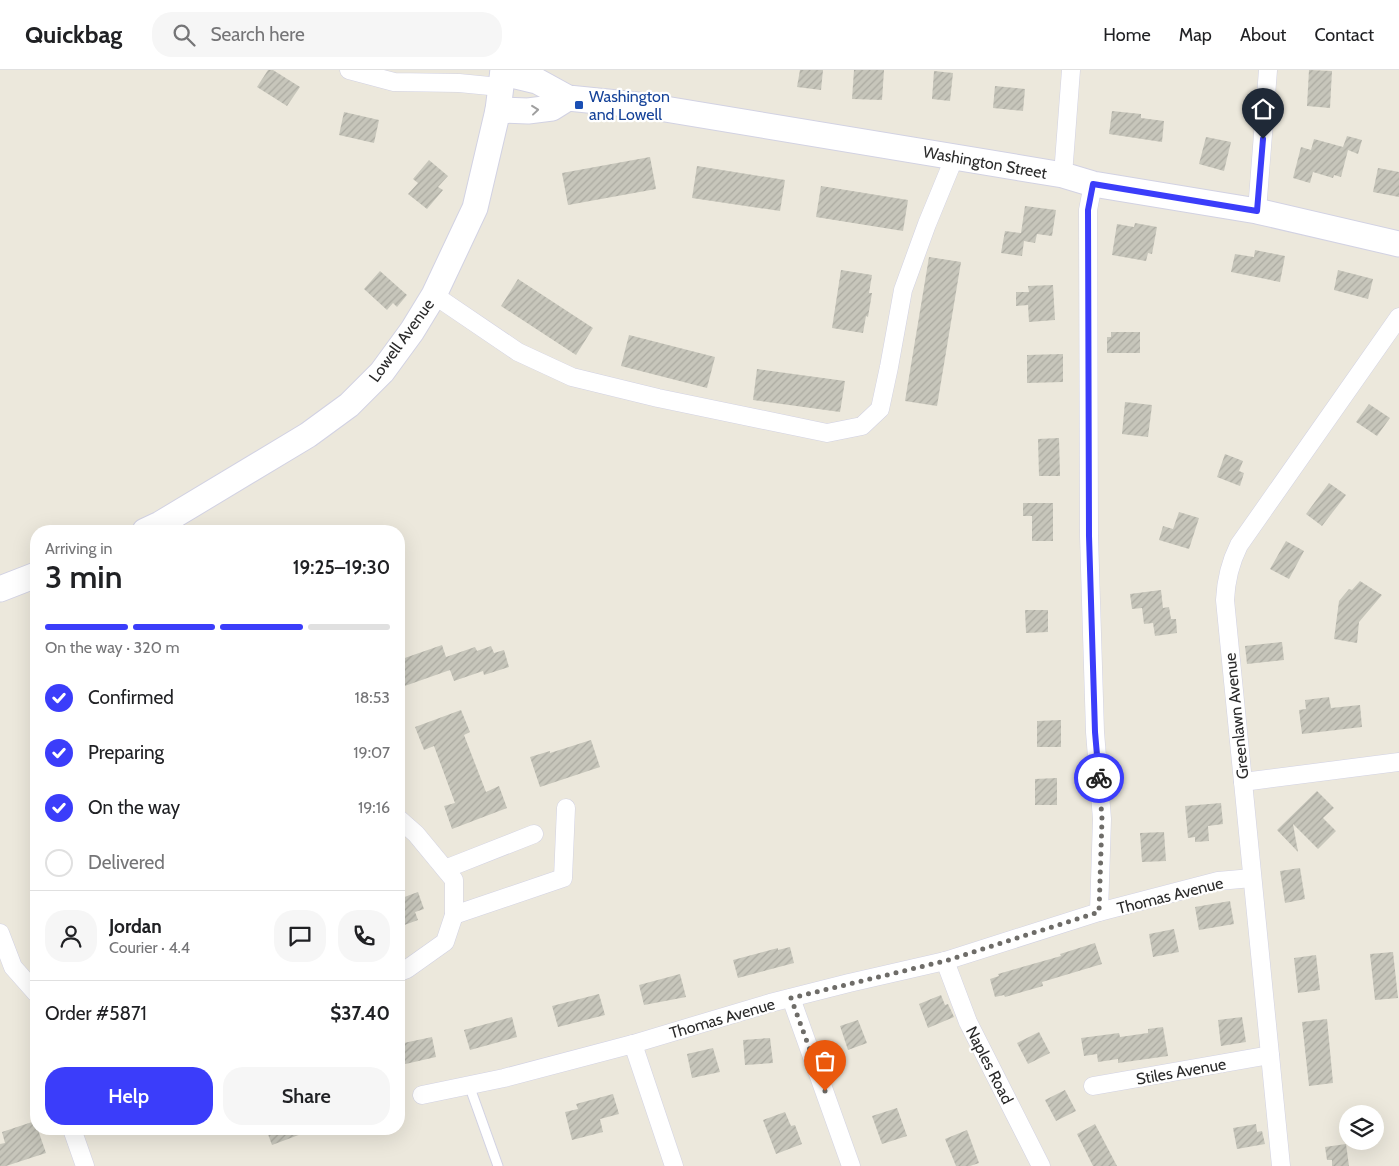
<!DOCTYPE html>
<html lang="en">
<head>
<meta charset="utf-8">
<style>
	body { margin:0; font-family:Cabin,sans-serif; background:#f6f6f6; color:#202124; height:100vh; display:flex; flex-direction:column; font-size:19px; white-space:nowrap }
	* { box-sizing:border-box; margin:0 }
	p { font-size:16px; color:#757577 }
	.icon { flex:none; width:28px; height:28px; fill:none; stroke:currentColor; stroke-width:2; stroke-linecap:round; stroke-linejoin:round }
	.map { position:relative; flex:1; overflow:hidden }
	.side { position:absolute; left:30px; top:455px; width:375px; height:610px; display:flex; flex-direction:column; background:#fff; border-radius:20px; box-shadow:0 5px 20px #0002 }
	.side>* { flex:none }
	.controls { position:absolute; left:1339px; top:1035px; display:grid; gap:10px }
	.controls a { display:grid; place-items:center; width:45px; height:45px; border-radius:50%; background:#fff; box-shadow:0 5px 20px #0002; font-size:25px }
	.pin { position:absolute; display:grid; place-items:center; width:42px; height:42px; color:#fff; margin:-51px -21px; border-radius:50% 50% 50% 0; rotate:-45deg; box-shadow:0 0 5px #0007 }
	.pin .icon { rotate:45deg }
	.courier { position:absolute; display:grid; place-items:center; width:50px; height:50px; margin:-25px; border:4px solid #3b3dfa; border-radius:50%; background:#fff; color:#222; box-shadow:0 1px 6px #0007 }
	.overview em { font-style:normal; font-weight:600 }
	.overview div { display:flex; flex-direction:column-reverse }
	.overview { display:flex; align-items:center; justify-content:space-between; height:85px; padding:0 15px }
	h1 { font-size:32px; font-weight:600; line-height:38px }
	.bar { display:grid; grid-template-columns:repeat(4,1fr); gap:8px 5px; align-content:center; height:60px; padding:0 15px }
	.bar i { height:6px; border-radius:4px; background:#e0e0e0 }
	.bar .active { background:#3b3dfa }
	.bar p { grid-column:span 4 }
	.line { display:flex; align-items:center; gap:12px; padding:0 15px; border-top:1px solid #e0e0e0 }
	.line div { flex:1 }
	.round { display:grid; place-items:center; flex:none; width:52px; height:52px; border-radius:20px; background:#f6f6f6 }
	ol { padding:0 15px; list-style:none }
	li { display:flex; align-items:center; gap:15px; height:55px }
	li p { margin-inline-start:auto }
	li .icon { padding:5px; border-radius:50%; background:#3b3dfa; color:#fff; stroke-width:4 }
	li:last-child { color:#757577 }
	li i { width:28px; height:28px; border:2px solid #e0e0e0; border-radius:50% }
	.button { display:flex; gap:10px; margin-top:auto; padding:10px 15px }
	.button a { flex:1; height:58px; border-radius:20px; background:#3b3dfa; color:#fff; font-size:20px; font-weight:600; line-height:58px; text-align:center }
	.button a+a { background:#f6f6f6; color:#202124 }
	header { display:flex; align-items:center; gap:30px; box-sizing:border-box; height:70px; padding:0 25px; background:#fff; border-bottom:1px solid #e0e0e0 }
	header strong { font-size:24px }
	nav { display:flex; gap:28px; margin-inline-start:auto; font-size:18px }
	.search { width:350px; height:45px; background:#f6f6f6; display:flex; align-items:center; gap:12px; box-sizing:border-box; padding:0 18px; border-radius:20px; color:#757577; font-size:19px }
	.map>svg:first-child { display:block }
	.building { fill:url(#building-hatch) }
	.lines { fill:none; stroke-linecap:round; stroke-linejoin:round }
	.lane-casing { stroke:#d2d2e3; stroke-width:11 }
	.street-casing { stroke:#d2d2e3; stroke-width:19 }
	.secondary-casing { stroke:#d2d2e3; stroke-width:27 }
	.lane { stroke:#fff; stroke-width:9 }
	.street { stroke:#fff; stroke-width:18 }
	.secondary { stroke:#fff; stroke-width:25 }
	.oneway { stroke:#9f9f9f }
	.done { stroke:#6e6c68; stroke-width:5; stroke-dasharray:0 9 }
	.route { stroke:#3b3dfa; stroke-width:6 }
	.transit-dot { fill:#1a4fb4; stroke:#fff; stroke-width:2 }
	.labels { text-anchor:middle; stroke-width:4.5; stroke-linejoin:round; paint-order:stroke }
	.transit-label { font-size:16px; fill:#164399; stroke:#fff; text-anchor:start }
	.street-label { font-size:16px; fill:#2a2a2a; stroke:#fff }
</style>
</head>
<body>
<header>
<strong>Quickbag</strong>
<div class="search"><svg class="icon" aria-label="search" viewBox="0 0 24 24"><circle cx="10" cy="10" r="6"/><path d="M15 15l6 6"/></svg>Search here</div>
<nav><a>Home</a><a>Map</a><a>About</a><a>Contact</a></nav>
</header>
<div class="map">
<svg width="1399" height="1096" viewBox="0 0 1399 1096">
	<defs>
		<pattern id="building-hatch" width="6" height="6" patternUnits="userSpaceOnUse" patternTransform="scale(1.25)"><rect width="6" height="6" fill="#c7c6bb"/><path d="M-1 1l2-2M0 6l6-6M5 7l2-2" fill="none" stroke="#abaaa1"/></pattern>
	</defs>
	<rect width="100%" height="100%" fill="#ece8dc"/>
	<g class="building">
		<path d="M268,0H273L300,17L287,36L257,17Z"/>
		<path d="M800,0H823L821,20L797,17Z"/>
		<path d="M854,0H884L882,30L852,29Z"/>
		<path d="M1309,0L1332,1L1330,38L1307,36Z"/>
		<path d="M934,1L953,3L950,31L932,29Z"/>
		<path d="M995,16L1025,19L1023,41L993,38Z"/>
		<path d="M1112,41L1141,44V48L1164,51L1162,72L1109,64Z"/>
		<path d="M344,42L379,50L374,73L339,65Z"/>
		<path d="M1347,66L1362,70L1358,84L1348,80L1341,107L1334,105L1333,108L1313,102L1310,113L1293,108L1301,77L1311,80L1314,69L1343,77Z"/>
		<path d="M1206,67L1231,72L1224,101L1199,94Z"/>
		<path d="M650,87L656,119L568,135L562,103Z"/>
		<path d="M429,90L448,106L438,117L443,120L427,139L408,124L418,113L413,109Z"/>
		<path d="M697,96L785,110L780,141L692,128Z"/>
		<path d="M1378,98L1399,102V127L1373,122Z"/>
		<path d="M821,116L908,130L903,161L816,147Z"/>
		<path d="M1025,136L1056,140L1052,166L1037,164L1035,173L1024,171L1022,186L1001,183L1005,161L1021,163Z"/>
		<path d="M1135,153L1157,157L1152,184L1148,183L1146,191L1112,185L1117,154L1134,157Z"/>
		<path d="M1255,180L1285,186L1280,212L1231,202L1235,184L1254,187Z"/>
		<path d="M929,187L961,192L937,336L905,331Z"/>
		<path d="M841,200L872,205L869,223H872L868,247L866,246L863,263L832,258Z"/>
		<path d="M1338,200L1373,209L1368,229L1334,220Z"/>
		<path d="M380,201L407,225L397,237L393,233L387,240L364,219Z"/>
		<path d="M518,209L593,258L576,285L501,236Z"/>
		<path d="M1053,215L1055,250L1029,252L1028,235L1016,236V222H1029L1028,216Z"/>
		<path d="M1111,262H1140V283H1107V267H1111Z"/>
		<path d="M629,265L715,287L707,318L621,296Z"/>
		<path d="M1063,284V312L1027,313V285Z"/>
		<path d="M757,299L845,311L840,342L753,330Z"/>
		<path d="M1125,332L1152,335L1148,367L1122,364Z"/>
		<path d="M1369,334L1390,348L1377,366L1356,352Z"/>
		<path d="M1059,368L1060,406H1039L1038,369Z"/>
		<path d="M1225,384L1243,391L1239,401L1244,403L1240,416L1217,407Z"/>
		<path d="M1329,413L1346,425L1322,456L1306,444Z"/>
		<path d="M1023,433H1053V471H1032V446H1023Z"/>
		<path d="M1179,442L1199,448L1189,479L1159,470L1163,456L1173,459Z"/>
		<path d="M1286,471L1304,481L1289,509L1270,499Z"/>
		<path d="M1360,511L1382,525L1359,552L1357,573L1334,569L1339,531L1349,519L1352,520Z"/>
		<path d="M1161,520L1163,538L1169,537L1171,549H1176L1177,563L1155,566L1153,553L1144,554L1142,538L1132,539L1130,524Z"/>
		<path d="M1025,540H1048V562L1026,563Z"/>
		<path d="M1282,572L1284,590L1247,594L1245,576Z"/>
		<path d="M442,575L446,587L475,577L477,581L491,576L494,583L504,580L509,597L484,605L483,601L454,611L450,600L399,618V590Z"/>
		<path d="M1329,627L1331,638L1360,635L1362,657L1302,664L1299,640L1306,639L1305,630Z"/>
		<path d="M461,640L470,662L464,665L486,722L499,716L507,738L452,759L444,736L455,733L434,676L424,680L415,657Z"/>
		<path d="M1061,650V677H1037V651Z"/>
		<path d="M591,670L600,697L540,717L530,687L550,681V683Z"/>
		<path d="M1057,708V735H1035V709Z"/>
		<path d="M1317,721L1334,738L1323,748L1336,761L1318,779L1293,754L1298,782L1277,760Z"/>
		<path d="M1221,733L1223,754L1208,756L1209,771L1195,772V767L1188,768L1185,736Z"/>
		<path d="M1164,762L1166,791L1142,792L1140,763Z"/>
		<path d="M1300,798L1305,829L1285,833L1280,801Z"/>
		<path d="M418,822L424,839L415,842L418,850L399,857V829Z"/>
		<path d="M1230,831L1234,854L1199,860L1195,837Z"/>
		<path d="M1174,859L1179,882L1153,887L1149,864Z"/>
		<path d="M1095,873L1102,894L1042,912L1043,916L1005,927L1004,925L995,927L990,909L999,906L998,904L1061,886L1060,884Z"/>
		<path d="M790,877L794,893L738,908L733,890L778,878V880Z"/>
		<path d="M1393,882L1398,928L1375,930L1370,884Z"/>
		<path d="M1316,885L1320,920L1298,923L1294,888Z"/>
		<path d="M680,904L686,927L644,935L639,915Z"/>
		<path d="M599,924L605,945L558,957L552,936Z"/>
		<path d="M941,925L945,935L948,934L954,947L928,958L919,934Z"/>
		<path d="M512,947L517,967L470,980L464,960Z"/>
		<path d="M1242,947L1246,972L1221,976L1218,950Z"/>
		<path d="M1327,949L1333,1013L1309,1016L1302,952Z"/>
		<path d="M858,950L867,973L848,980L840,956Z"/>
		<path d="M1163,957L1168,986L1118,993V989L1098,992L1097,984L1084,986L1081,968L1119,963L1120,967L1148,963V959Z"/>
		<path d="M1039,962L1050,983L1028,994L1017,973Z"/>
		<path d="M432,967L436,987L401,995L399,974Z"/>
		<path d="M770,968L773,993L745,995L743,970Z"/>
		<path d="M713,978L720,1002L692,1008L687,984Z"/>
		<path d="M1065,1020L1076,1041L1056,1051L1045,1030Z"/>
		<path d="M613,1024L619,1044L600,1049L603,1062L572,1070L565,1042L578,1039L576,1034Z"/>
		<path d="M897,1038L907,1066L882,1074L872,1046Z"/>
		<path d="M785,1042L791,1056L795,1055L802,1074L776,1084L763,1050Z"/>
		<path d="M35,1051L46,1083L6,1096H0V1074L5,1073L2,1062Z"/>
		<path d="M1095,1054L1117,1096H1093L1077,1064Z"/>
		<path d="M1256,1054L1257,1062L1262,1061L1265,1074L1237,1079L1233,1058Z"/>
		<path d="M266,1059H312V1060L272,1075Z"/>
		<path d="M967,1060L979,1093L970,1096H956L945,1069Z"/>
		<path d="M1346,1074L1349,1096H1332V1090H1327L1325,1077Z"/>
	</g>
	<g class="lines">
		<defs>
			<path id="lane" d="M469,1015L498,1096"/>
			<g id="street">
				<path d="M349,0L394,12L459,13L500,17"/>
				<path d="M1063,105L1071,0"/>
				<path d="M1093,114L1088,140L1089,466L1095,662L1102,749L1099,842"/>
				<path d="M1257,141L1268,0"/>
				<path d="M434,225L518,282L572,307L658,328L827,363L862,356L880,339L889,297L903,220L927,154L955,86"/>
				<path d="M1243,712L1399,692"/>
				<path d="M399,749L416,764L454,810V845L445,872L407,899L399,902"/>
				<path d="M445,799L534,764"/>
				<path d="M454,845L563,808L566,738"/>
				<path d="M0,863L13,897L36,923"/>
				<path d="M945,891L968,952L1041,1096"/>
				<path d="M791,928L851,1096"/>
				<path d="M633,974L674,1096"/>
				<path d="M1093,1016L1270,985"/>
				<path d="M422,1025L504,1008L633,974L770,933L849,913L945,891L1099,842L1218,811L1252,808"/>
				<path d="M72,1059L85,1096"/>
				<path d="M1281,1096L1225,530C1226,509 1230,493 1239,475L1399,247"/>
			</g>
			<g id="secondary">
				<path d="M503,3L537,11L568,28L647,36L1063,105L1093,114L1257,141L1399,174"/>
				<path d="M498,40L528,41L552,38L568,28"/>
				<path d="M145,461L160,454L308,365L349,335L382,302L412,261L434,225L475,138L498,40L503,0"/>
				<path d="M0,519L36,505"/>
			</g>
		</defs>
		<use href="#lane" class="lane-casing"/>
		<use href="#street" class="street-casing"/>
		<use href="#secondary" class="secondary-casing"/>
		<use href="#lane" class="lane"/>
		<use href="#street" class="street"/>
		<use href="#secondary" class="secondary"/>
	</g>
	<defs><path id="oneway-chevron" d="M-2-3.5L2.5 0L-2 3.5" fill="none" stroke-width="1.6" stroke-linecap="round" stroke-linejoin="round" transform="scale(1.25)"/></defs>
	<use class="oneway" href="#oneway-chevron" transform="translate(535 40) rotate(-6)"/>
	<g class="lines">
		<path class="done" d="M825,1021L791,928L945,891L1099,842L1102,749L1099,708"/>
		<path class="route" d="M1099,708L1095,662L1089,466L1088,140L1093,114L1257,141L1263,69"/>
	</g>
	<rect class="transit-dot" x="574" y="30" width="10" height="10" rx="2.5"/>
	<g class="labels">
		<g class="transit-label">
			<text x="589" y="32">Washington<tspan x="589" dy="18">and Lowell</tspan></text>
		</g>
		<g class="street-label">
			<text transform="translate(985 92) rotate(10)" y="6">Washington Street</text>
			<text transform="translate(401 270) rotate(-54)" y="6">Lowell Avenue</text>
			<text transform="translate(1236 646) rotate(-96)" y="6">Greenlawn Avenue</text>
			<text transform="translate(1170 825) rotate(-14)" y="6">Thomas Avenue</text>
			<text transform="translate(722 948) rotate(-16)" y="6">Thomas Avenue</text>
			<text transform="translate(990 995) rotate(63)" y="6">Naples Road</text>
			<text transform="translate(1181 1001) rotate(-10)" y="6">Stiles Avenue</text>
		</g>
	</g>
</svg>
<div class="controls">
<a><svg class="icon" aria-label="layers" viewBox="0 0 24 24"><path d="M12 4l9 5-9 5-9-5zM3 14l9 5 9-5"/></svg></a>
</div>
<div class="pin" style="left:825px;top:1021px;background:#ea580c"><svg class="icon" aria-label="bag" viewBox="0 0 24 24"><path d="M5 8h14l-1 12H6zM9 8a3 3 0 0 1 6 0"/></svg></div>
<div class="pin" style="left:1263px;top:69px;background:#1f2937"><svg class="icon" aria-label="home" viewBox="0 0 24 24"><path d="M3 11l9-7 9 7M6 9v11h12V9"/></svg></div>
<div class="courier" style="left:1099px;top:708px"><svg class="icon" aria-label="bike" viewBox="0 0 24 24"><circle cx="6" cy="16" r="4"/><circle cx="18" cy="16" r="4"/><path d="M6 16l4-8h5l3 8M10 8l3 8H6M13 5h3"/></svg></div>
<section class="side">
<div class="overview"><div><h1>3 min</h1><p>Arriving in</p></div><em>19:25–19:30</em></div>
<div class="bar"><i class="active"></i><i class="active"></i><i class="active"></i><i></i><p>On the way · 320 m</p></div>
<ol>
<li><svg class="icon" aria-label="check" viewBox="0 0 24 24"><path d="M5 12l5 5 9-10"/></svg>Confirmed<p>18:53</p></li>
<li><svg class="icon" aria-label="check" viewBox="0 0 24 24"><path d="M5 12l5 5 9-10"/></svg>Preparing<p>19:07</p></li>
<li><svg class="icon" aria-label="check" viewBox="0 0 24 24"><path d="M5 12l5 5 9-10"/></svg>On the way<p>19:16</p></li>
<li><i></i>Delivered</li>
</ol>
<div class="line" style="height:90px"><a class="round"><svg class="icon" aria-label="person" viewBox="0 0 24 24"><circle cx="12" cy="8" r="4"/><path d="M4 21q1-7 8-7t8 7"/></svg></a><div><b>Jordan</b><p>Courier · 4.4</p></div><a class="round"><svg class="icon" aria-label="chat" viewBox="0 0 24 24"><path d="M4 5h16v11H9l-5 4z"/></svg></a><a class="round"><svg class="icon" aria-label="phone" viewBox="0 0 24 24"><path d="M5 4h4l2 5-3 2q2 4 5 5l2-3 5 2v4C11 20 4 13 5 4z"/></svg></a></div>
<div class="line" style="height:65px"><div>Order #5871</div><b>$37.40</b></div>
<div class="button"><a>Help</a><a>Share</a></div>
</section>
</div>
</body>
</html>
